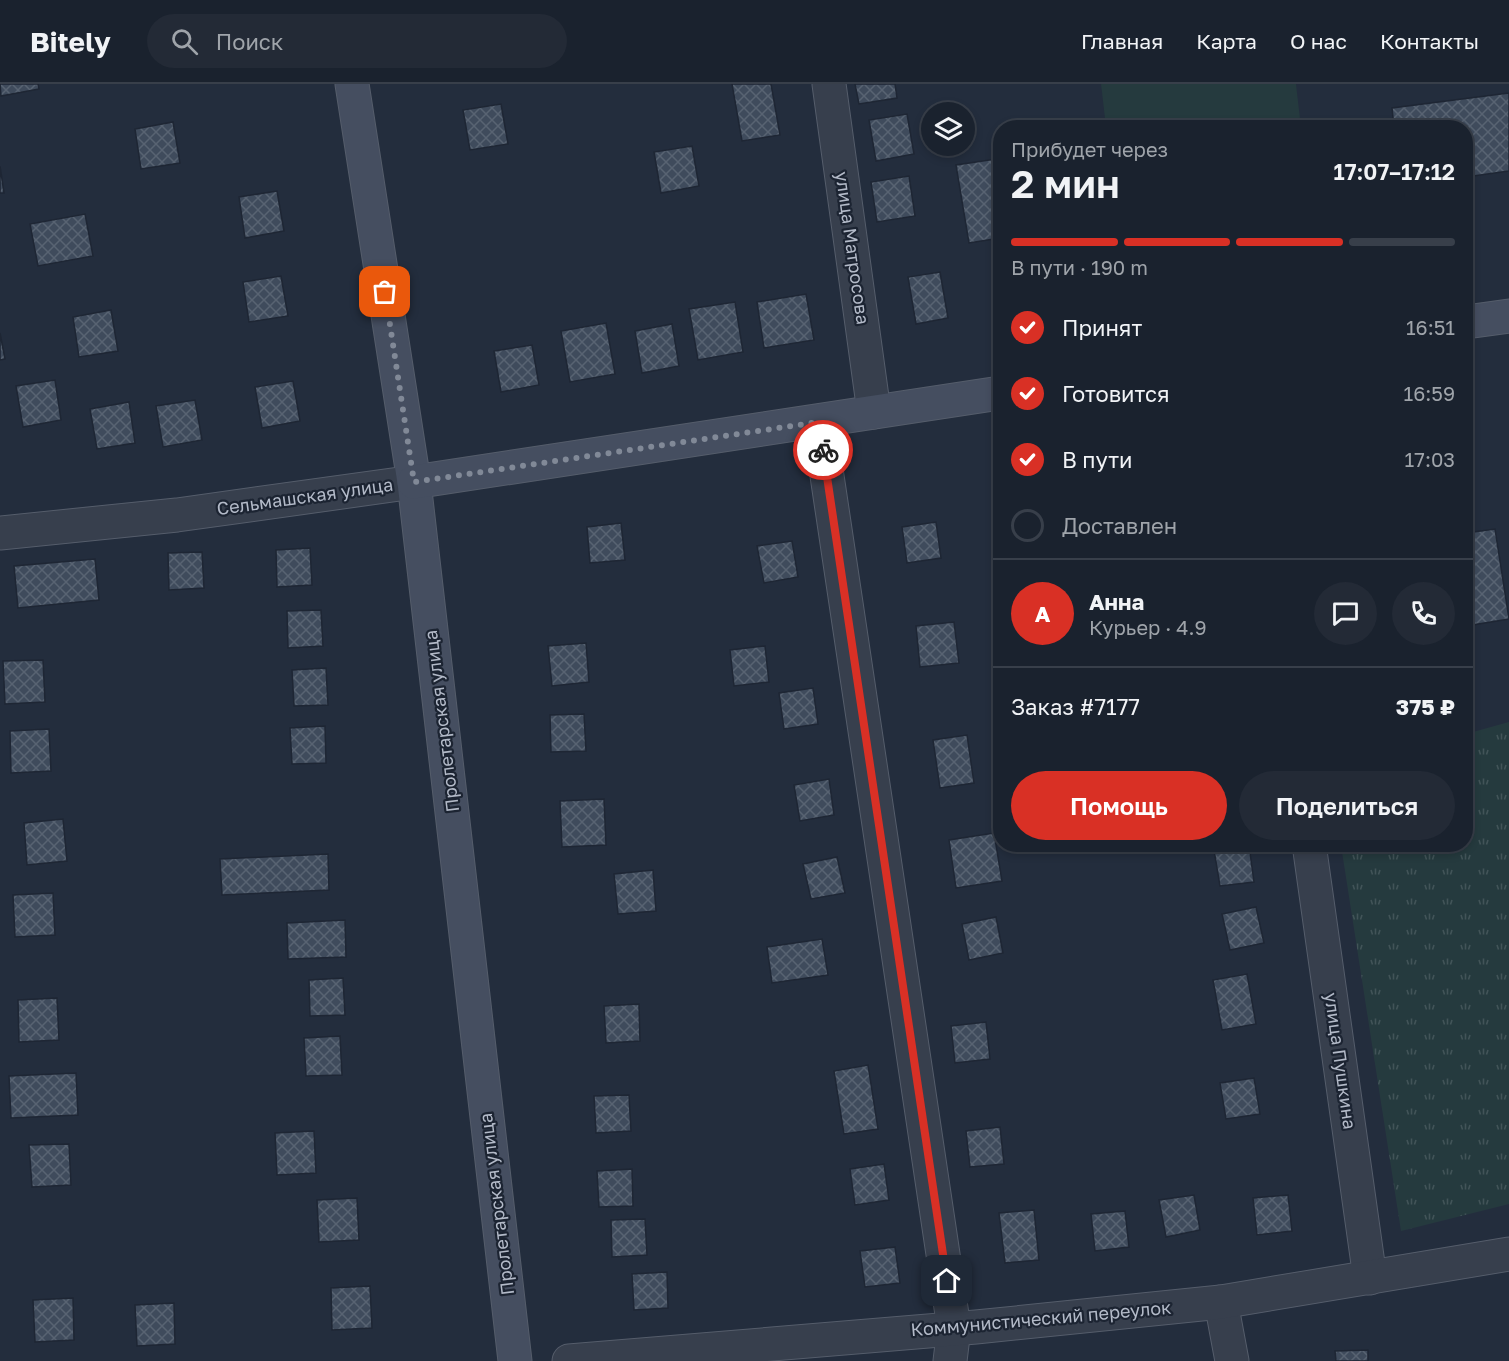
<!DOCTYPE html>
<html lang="ru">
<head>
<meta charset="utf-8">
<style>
	body { margin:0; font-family:"Golos Text",sans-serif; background:#232a36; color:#f1f3f6; height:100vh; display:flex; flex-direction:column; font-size:22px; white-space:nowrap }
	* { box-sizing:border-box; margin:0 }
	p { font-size:20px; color:#9fa4aa }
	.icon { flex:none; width:33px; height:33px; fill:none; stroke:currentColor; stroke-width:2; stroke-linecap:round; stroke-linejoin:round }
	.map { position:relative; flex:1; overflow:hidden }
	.side { position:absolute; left:993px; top:36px; width:480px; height:732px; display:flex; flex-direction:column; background:#1a222e; border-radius:24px; box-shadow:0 3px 9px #0003,0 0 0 2px #383f4a }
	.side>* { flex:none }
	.buttons { position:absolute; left:921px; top:18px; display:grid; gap:12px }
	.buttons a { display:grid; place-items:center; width:54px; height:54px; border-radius:50%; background:#1a222e; box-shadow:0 3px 9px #0003,0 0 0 2px #383f4a; font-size:30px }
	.pin { position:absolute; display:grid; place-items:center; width:51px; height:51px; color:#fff; margin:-26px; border-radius:12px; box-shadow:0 3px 9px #0006 }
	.courier { position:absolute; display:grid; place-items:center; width:60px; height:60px; margin:-30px; border:4px solid #d93025; border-radius:50%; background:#fff; color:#222; box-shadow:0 2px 8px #0007 }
	.headline em { font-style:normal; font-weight:600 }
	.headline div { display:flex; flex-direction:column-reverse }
	.headline { display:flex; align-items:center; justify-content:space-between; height:102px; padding:0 18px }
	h1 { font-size:39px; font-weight:600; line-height:45px }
	.bar { display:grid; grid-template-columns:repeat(4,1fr); gap:9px 6px; align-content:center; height:72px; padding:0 18px }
	.bar i { height:8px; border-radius:4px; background:#383f4a }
	.bar .on { background:#d93025 }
	.bar p { grid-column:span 4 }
	.line { display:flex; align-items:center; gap:15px; padding:0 18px; border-top:2px solid #383f4a }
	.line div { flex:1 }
	.round { display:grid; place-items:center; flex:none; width:63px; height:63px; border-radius:32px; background:#232a36 }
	ol { padding:0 18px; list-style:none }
	li { display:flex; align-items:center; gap:18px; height:66px }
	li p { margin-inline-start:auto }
	li .icon { padding:6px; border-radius:50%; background:#d93025; color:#fff; stroke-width:4 }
	li:last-child { color:#9fa4aa }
	li i { width:33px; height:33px; border:3px solid #383f4a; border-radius:50% }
	.primary-button { display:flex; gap:12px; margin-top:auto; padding:12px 18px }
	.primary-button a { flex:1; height:69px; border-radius:36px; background:#d93025; color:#fff; font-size:24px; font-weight:600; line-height:69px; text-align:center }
	.primary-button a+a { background:#232a36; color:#f1f3f6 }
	header { display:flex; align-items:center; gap:36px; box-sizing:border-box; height:84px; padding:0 30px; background:#1a222e; border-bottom:2px solid #383f4a }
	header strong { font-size:28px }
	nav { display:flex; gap:33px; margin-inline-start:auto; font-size:21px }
	.search { width:420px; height:54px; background:#232a36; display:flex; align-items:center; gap:15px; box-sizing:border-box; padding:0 21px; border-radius:33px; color:#9fa4aa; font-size:22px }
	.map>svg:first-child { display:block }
	.grass { fill:url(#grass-tufts) }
	.garden { fill:#253a3e }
	.building { fill:url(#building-cross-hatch); stroke:#1e2634; stroke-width:1.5 }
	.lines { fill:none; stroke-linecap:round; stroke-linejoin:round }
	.street-casing { stroke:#555d6b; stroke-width:35 }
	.secondary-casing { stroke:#555d6b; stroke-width:35 }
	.street { stroke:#373f4d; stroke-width:33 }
	.secondary { stroke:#454e60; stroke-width:33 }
	.done { stroke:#818997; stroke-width:6; stroke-dasharray:0 10.8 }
	.route { stroke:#d93025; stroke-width:8 }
	.labels { text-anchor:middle; stroke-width:4.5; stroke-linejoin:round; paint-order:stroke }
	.street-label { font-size:18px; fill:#b3bac8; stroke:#1c2432 }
</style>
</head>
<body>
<header>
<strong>Bitely</strong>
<div class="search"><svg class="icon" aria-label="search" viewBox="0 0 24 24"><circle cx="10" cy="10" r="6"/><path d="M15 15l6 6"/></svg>Поиск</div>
<nav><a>Главная</a><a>Карта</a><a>О нас</a><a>Контакты</a></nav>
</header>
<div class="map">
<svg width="1509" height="1277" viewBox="0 0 1509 1277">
	<defs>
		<pattern id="grass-tufts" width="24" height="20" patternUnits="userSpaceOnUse" patternTransform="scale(1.5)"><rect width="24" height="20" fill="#253a3e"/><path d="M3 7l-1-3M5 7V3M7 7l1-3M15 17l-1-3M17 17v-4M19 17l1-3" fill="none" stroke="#425458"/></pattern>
		<pattern id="building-cross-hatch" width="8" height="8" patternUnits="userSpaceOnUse" patternTransform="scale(1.5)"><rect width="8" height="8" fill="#3f4b5c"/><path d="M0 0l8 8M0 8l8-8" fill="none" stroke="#586372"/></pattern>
	</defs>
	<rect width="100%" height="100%" fill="#232d3d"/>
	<path class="grass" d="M1509,638V1120L1401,1147L1341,761L1466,760V650Z"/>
	<path class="garden" d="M1101,0H1296L1301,43H1106Z"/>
	<g class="building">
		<path d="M0,0H38L39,5L1,12Z"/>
		<path d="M732,0H771L780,51L742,57Z"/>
		<path d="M855,0H895L897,14L859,20Z"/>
		<path d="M1509,9V87L1466,93V44H1394L1392,24Z"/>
		<path d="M501,20L508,60L470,66L463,26Z"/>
		<path d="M907,30L914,70L876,77L869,36Z"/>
		<path d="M173,38L180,79L141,85L135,45Z"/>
		<path d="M692,62L699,102L661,109L654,68Z"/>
		<path d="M996,75L1000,102V154L969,159L956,81Z"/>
		<path d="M0,82L4,109H0Z"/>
		<path d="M909,92L915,132L877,138L871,98Z"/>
		<path d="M277,107L284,147L245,154L239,113Z"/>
		<path d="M85,130L93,172L38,182L30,140Z"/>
		<path d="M940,188L948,234L916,240L908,193Z"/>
		<path d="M281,192L288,232L249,238L243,198Z"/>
		<path d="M806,210L814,256L764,264L757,218Z"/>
		<path d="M735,218L743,268L698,276L689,225Z"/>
		<path d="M111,226L118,267L79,273L73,233Z"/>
		<path d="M606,239L615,290L570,298L561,247Z"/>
		<path d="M672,240L679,282L642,289L635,247Z"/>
		<path d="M0,249L5,275L0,276Z"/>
		<path d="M532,261L539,301L501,308L494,267Z"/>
		<path d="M55,296L61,336L23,343L16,302Z"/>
		<path d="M293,297L300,337L262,344L255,303Z"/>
		<path d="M195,316L202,356L163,363L156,322Z"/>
		<path d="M129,318L135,359L97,365L90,325Z"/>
		<path d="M936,438L941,474L907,479L902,443Z"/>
		<path d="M621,439L625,476L590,479L587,443Z"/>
		<path d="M1495,445L1509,535L1466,542V449Z"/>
		<path d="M792,457L798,493L764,499L757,462Z"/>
		<path d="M310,464L312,501L277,503L276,466Z"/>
		<path d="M202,468L204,504L169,506L168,469Z"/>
		<path d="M95,475L99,516L18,524L14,482Z"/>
		<path d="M321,526L323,562L288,564L287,527Z"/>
		<path d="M954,538L959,579L920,583L916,542Z"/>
		<path d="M586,559L589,598L552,602L548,562Z"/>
		<path d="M765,562L769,598L734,602L730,566Z"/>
		<path d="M43,576L45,618L5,620L3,577Z"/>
		<path d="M326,584L328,621L294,622L292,586Z"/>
		<path d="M813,604L818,640L784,645L779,609Z"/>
		<path d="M584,630L586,667L551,668L550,631Z"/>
		<path d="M325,642L326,679L292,680L290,644Z"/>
		<path d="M49,645L51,687L11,689L10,647Z"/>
		<path d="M967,651L974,699L940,704L933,656Z"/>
		<path d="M829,695L834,731L800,737L794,701Z"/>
		<path d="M604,715L606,761L562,763L560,717Z"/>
		<path d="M63,735L67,777L27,781L24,739Z"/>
		<path d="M994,749L1002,797L956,804L949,756Z"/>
		<path d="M1249,761L1254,798L1220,802L1214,766Z"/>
		<path d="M328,770L329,806L222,811L220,775Z"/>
		<path d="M837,773L845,809L811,815L803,780Z"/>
		<path d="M653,786L656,827L618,830L614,790Z"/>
		<path d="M53,809L55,851L15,853L13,811Z"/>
		<path d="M1256,823L1264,859L1230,866L1222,830Z"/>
		<path d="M996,833L1003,869L969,876L962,840Z"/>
		<path d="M345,836L346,873L288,875L287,839Z"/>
		<path d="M822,855L828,891L772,899L767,863Z"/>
		<path d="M1247,890L1256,940L1222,946L1213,896Z"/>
		<path d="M343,894L345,931L310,932L309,896Z"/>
		<path d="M57,914L59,956L19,958L18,916Z"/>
		<path d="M639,920L640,957L606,959L604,922Z"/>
		<path d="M986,938L990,975L955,979L951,942Z"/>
		<path d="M340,952L342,991L306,992L304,954Z"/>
		<path d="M868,981L878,1045L844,1050L834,987Z"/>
		<path d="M76,989L78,1031L11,1034L9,992Z"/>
		<path d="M1254,994L1260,1030L1226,1035L1220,999Z"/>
		<path d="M629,1011L631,1047L596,1049L594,1012Z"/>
		<path d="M1000,1043L1004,1080L970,1083L966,1047Z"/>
		<path d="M314,1047L316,1089L277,1091L275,1049Z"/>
		<path d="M69,1060L71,1101L32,1103L29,1061Z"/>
		<path d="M884,1080L889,1116L855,1121L850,1085Z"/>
		<path d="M632,1085L633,1122L599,1123L597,1087Z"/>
		<path d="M1194,1111L1200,1146L1166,1153L1159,1116Z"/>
		<path d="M1288,1111L1292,1147L1257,1151L1253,1114Z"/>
		<path d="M357,1114L359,1156L319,1158L317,1116Z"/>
		<path d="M1034,1126L1039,1176L1005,1179L999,1129Z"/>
		<path d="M1125,1127L1129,1163L1095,1167L1091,1130Z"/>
		<path d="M645,1135L647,1171L612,1173L611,1136Z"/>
		<path d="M895,1163L900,1199L865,1203L860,1167Z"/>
		<path d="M667,1188L668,1224L634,1226L632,1190Z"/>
		<path d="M370,1202L372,1244L332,1246L331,1204Z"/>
		<path d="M73,1214L74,1256L35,1258L33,1216Z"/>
		<path d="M174,1219L175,1260L137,1262L135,1221Z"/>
		<path d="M1368,1266V1277H1336L1335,1267Z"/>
	</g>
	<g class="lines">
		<defs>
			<g id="street">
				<path d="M829,0L874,328"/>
				<path d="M819,338L954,1244L950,1277"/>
				<path d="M0,449L177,431L414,398"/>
				<path d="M1309,760L1370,1194"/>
				<path d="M1221,1218L1232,1277"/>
				<path d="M569,1277L976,1243L1221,1218L1509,1170"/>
			</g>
			<g id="secondary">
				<path d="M352,0L414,398L515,1277"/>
				<path d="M1466,238L1509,232"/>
				<path d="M414,398L1000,309"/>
			</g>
		</defs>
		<use href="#street" class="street-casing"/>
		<use href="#secondary" class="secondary-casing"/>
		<use href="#street" class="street"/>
		<use href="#secondary" class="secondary"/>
	</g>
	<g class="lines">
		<path class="done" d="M385,208L414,398L819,338L823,366"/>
		<path class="route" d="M823,366L947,1197"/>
	</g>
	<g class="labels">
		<g class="street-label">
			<text transform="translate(852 164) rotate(82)" y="6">улица Матросова</text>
			<text transform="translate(305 413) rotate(-8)" y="6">Сельмашская улица</text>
			<text transform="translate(442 637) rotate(-97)" y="6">Пролетарская улица</text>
			<text transform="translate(1340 977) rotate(82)" y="6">улица Пушкина</text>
			<text transform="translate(497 1120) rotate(-97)" y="6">Пролетарская улица</text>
			<text transform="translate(1041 1235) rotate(-5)" y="6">Коммунистический переулок</text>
		</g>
	</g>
</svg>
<div class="buttons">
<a><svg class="icon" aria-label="layers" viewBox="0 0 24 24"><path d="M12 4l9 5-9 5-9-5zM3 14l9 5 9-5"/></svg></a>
</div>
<div class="pin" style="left:385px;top:208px;background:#ea580c"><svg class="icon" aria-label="bag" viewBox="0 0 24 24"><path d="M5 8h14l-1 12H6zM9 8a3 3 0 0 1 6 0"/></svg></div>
<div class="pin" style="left:947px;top:1197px;background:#1f2937"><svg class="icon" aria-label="home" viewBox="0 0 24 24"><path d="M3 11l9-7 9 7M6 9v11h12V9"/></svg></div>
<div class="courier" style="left:823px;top:366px"><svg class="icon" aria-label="bike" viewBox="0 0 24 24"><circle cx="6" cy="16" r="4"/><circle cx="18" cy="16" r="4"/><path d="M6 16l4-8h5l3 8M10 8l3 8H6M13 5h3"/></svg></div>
<section class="side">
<div class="headline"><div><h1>2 мин</h1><p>Прибудет через</p></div><em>17:07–17:12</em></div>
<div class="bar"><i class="on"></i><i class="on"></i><i class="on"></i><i></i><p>В пути · 190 m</p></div>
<ol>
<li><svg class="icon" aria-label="check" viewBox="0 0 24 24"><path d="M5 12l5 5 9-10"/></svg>Принят<p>16:51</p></li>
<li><svg class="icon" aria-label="check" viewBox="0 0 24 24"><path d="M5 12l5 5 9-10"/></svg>Готовится<p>16:59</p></li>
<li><svg class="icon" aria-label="check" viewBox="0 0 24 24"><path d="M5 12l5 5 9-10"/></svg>В пути<p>17:03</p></li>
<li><i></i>Доставлен</li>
</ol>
<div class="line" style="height:108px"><b class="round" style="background:#d93025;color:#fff">А</b><div><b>Анна</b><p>Курьер · 4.9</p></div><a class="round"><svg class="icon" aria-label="chat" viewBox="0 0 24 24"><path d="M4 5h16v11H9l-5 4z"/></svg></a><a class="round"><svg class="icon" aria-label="phone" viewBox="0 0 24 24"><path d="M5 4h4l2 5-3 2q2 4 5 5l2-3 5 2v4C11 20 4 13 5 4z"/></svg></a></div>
<div class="line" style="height:78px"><div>Заказ #7177</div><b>375 ₽</b></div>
<div class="primary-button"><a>Помощь</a><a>Поделиться</a></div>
</section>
</div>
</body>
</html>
